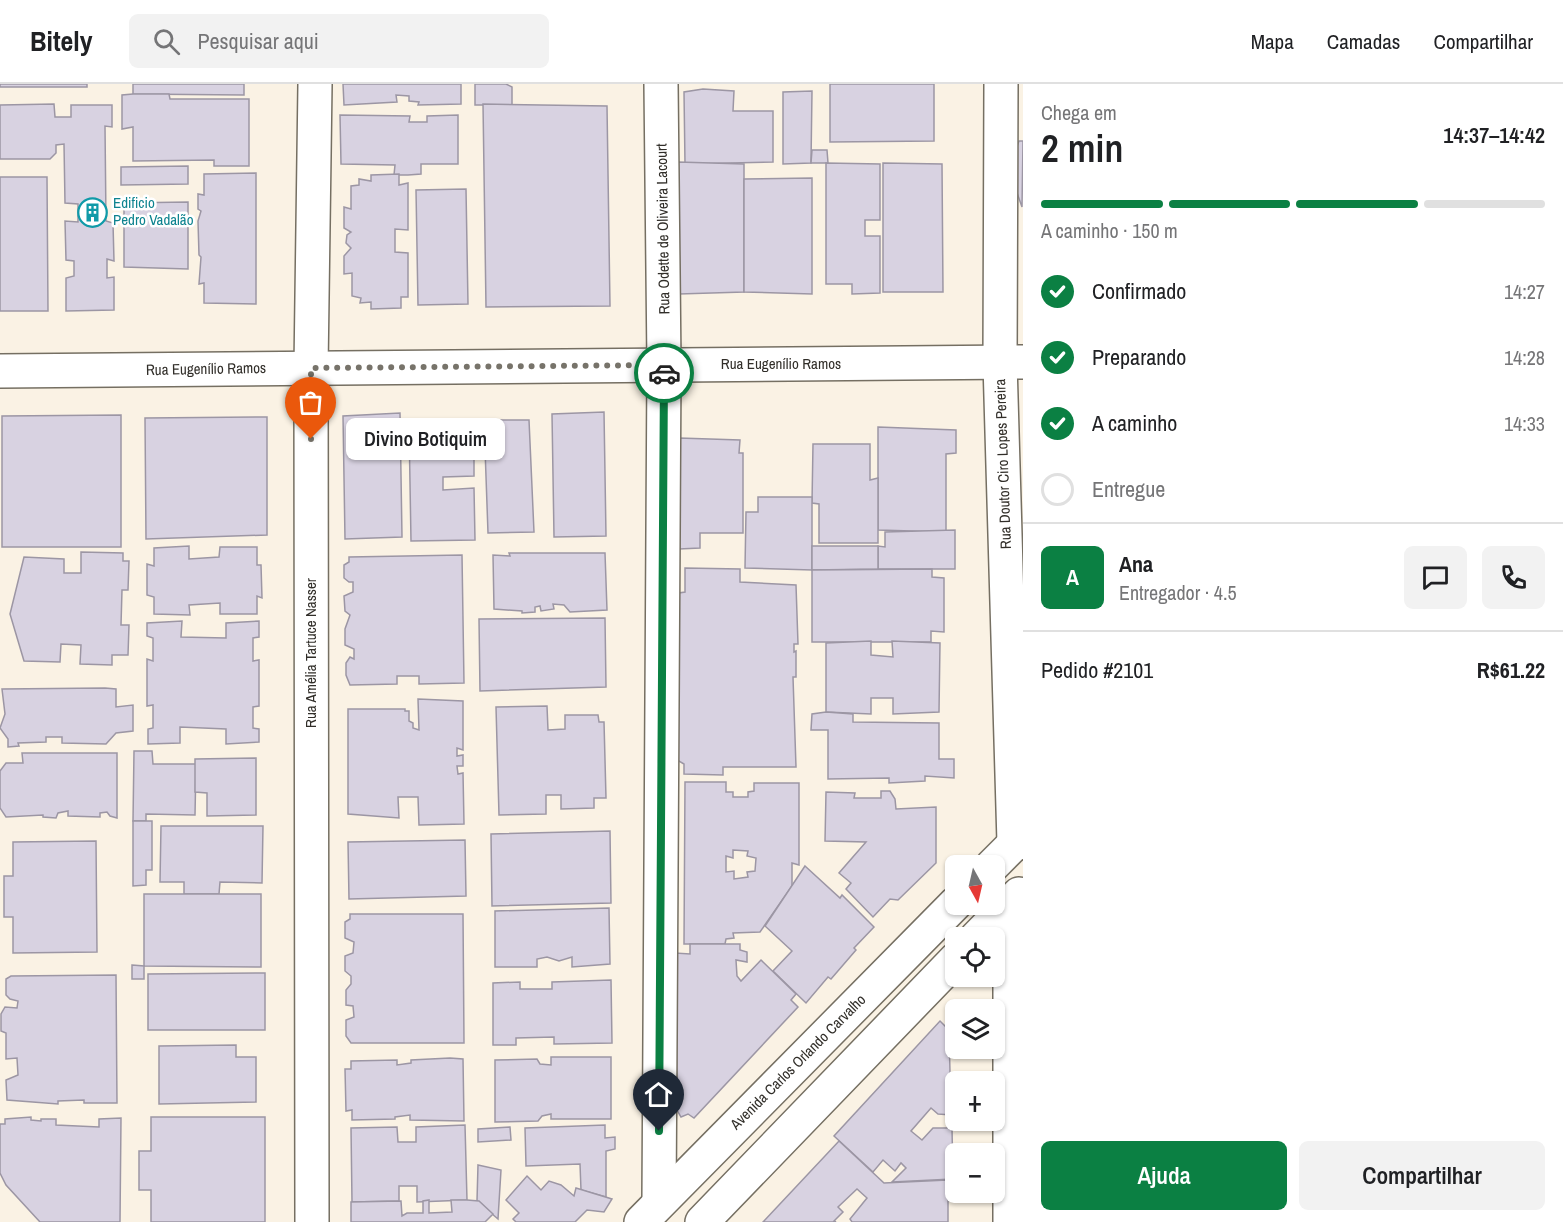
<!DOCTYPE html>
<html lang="pt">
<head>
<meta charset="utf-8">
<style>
	body { margin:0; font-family:"Archivo Narrow",sans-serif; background:#f2f2f2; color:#202124; height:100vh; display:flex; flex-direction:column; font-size:22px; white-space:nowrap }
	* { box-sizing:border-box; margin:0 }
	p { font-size:20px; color:#757577 }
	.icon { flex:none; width:33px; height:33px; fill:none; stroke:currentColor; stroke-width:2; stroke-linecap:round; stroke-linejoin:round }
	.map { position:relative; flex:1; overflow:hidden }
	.drawer { display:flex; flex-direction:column; background:#fff; width:540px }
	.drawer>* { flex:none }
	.needle { width:39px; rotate:172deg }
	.fabs { position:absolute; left:945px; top:771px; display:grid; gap:12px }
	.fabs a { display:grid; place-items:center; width:60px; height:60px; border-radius:9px; background:#fff; box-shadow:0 2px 4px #0004; font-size:30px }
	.pin { position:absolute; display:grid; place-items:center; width:51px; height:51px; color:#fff; margin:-62px -26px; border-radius:50% 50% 50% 0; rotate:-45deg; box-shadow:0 0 6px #0007 }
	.pin .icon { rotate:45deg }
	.courier { position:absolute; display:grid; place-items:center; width:60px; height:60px; margin:-30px; border:4px solid #0b8043; border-radius:50%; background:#fff; color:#222; box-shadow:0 2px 8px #0007 }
	.bubble { position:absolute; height:42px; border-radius:9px; background:#fff; box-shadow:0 2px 4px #0004; font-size:20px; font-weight:600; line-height:42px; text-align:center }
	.head em { font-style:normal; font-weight:600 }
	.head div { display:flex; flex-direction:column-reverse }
	.head { display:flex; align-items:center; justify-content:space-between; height:102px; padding:0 18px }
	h1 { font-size:39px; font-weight:600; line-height:45px }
	.bar { display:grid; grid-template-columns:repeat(4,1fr); gap:9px 6px; align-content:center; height:72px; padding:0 18px }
	.bar i { height:8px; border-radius:4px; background:#e0e0e0 }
	.bar .on { background:#0b8043 }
	.bar p { grid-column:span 4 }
	.line { display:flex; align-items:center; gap:15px; padding:0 18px; border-top:2px solid #e0e0e0 }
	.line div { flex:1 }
	.round { display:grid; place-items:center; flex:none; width:63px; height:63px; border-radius:9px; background:#f2f2f2 }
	ol { padding:0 18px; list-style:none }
	li { display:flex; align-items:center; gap:18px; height:66px }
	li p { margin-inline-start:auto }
	li .icon { padding:6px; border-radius:50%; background:#0b8043; color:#fff; stroke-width:4 }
	li:last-child { color:#757577 }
	li i { width:33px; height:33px; border:3px solid #e0e0e0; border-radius:50% }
	.button { display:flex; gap:12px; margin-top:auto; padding:12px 18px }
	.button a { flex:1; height:69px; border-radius:9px; background:#0b8043; color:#fff; font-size:24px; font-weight:600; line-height:69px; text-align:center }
	.button a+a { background:#f2f2f2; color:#202124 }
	header { display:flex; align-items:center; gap:36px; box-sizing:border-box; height:84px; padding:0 30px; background:#fff; border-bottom:2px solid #e0e0e0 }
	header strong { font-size:28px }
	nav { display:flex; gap:33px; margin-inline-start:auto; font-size:21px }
	.search { width:420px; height:54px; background:#f2f2f2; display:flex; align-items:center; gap:15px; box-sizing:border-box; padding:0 21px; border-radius:9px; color:#757577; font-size:22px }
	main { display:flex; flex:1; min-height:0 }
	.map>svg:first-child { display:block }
	.building { fill:#d8d2e1; stroke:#9c96a4; stroke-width:1.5; fill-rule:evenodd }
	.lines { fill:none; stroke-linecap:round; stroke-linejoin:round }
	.minor-casing { stroke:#756f62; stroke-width:36 }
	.minor { stroke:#fff; stroke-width:33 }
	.done { stroke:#77736a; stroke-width:6; stroke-dasharray:0 10.8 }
	.route { stroke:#0b8043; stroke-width:8 }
	.labels { text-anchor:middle; stroke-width:5; stroke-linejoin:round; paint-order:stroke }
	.culture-label { font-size:15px; fill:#0d838f; stroke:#fff; text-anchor:start }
	.street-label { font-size:15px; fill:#312e29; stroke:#fff }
</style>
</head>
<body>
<header>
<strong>Bitely</strong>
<div class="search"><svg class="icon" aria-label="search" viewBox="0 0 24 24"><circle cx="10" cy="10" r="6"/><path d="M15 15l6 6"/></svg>Pesquisar aqui</div>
<nav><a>Mapa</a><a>Camadas</a><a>Compartilhar</a></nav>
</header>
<main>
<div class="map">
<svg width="1023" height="1138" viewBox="0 0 1023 1138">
	<rect width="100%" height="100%" fill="#faf2e4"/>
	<g class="building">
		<rect x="0" y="0" width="87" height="3"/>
		<path d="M133,0H244V11L133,10Z"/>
		<path d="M343,0H461V20L418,21L419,18L409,17V12L396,11L397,18L344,21Z"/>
		<path d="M475,0H506L512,3V21H475Z"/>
		<path d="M830,0H934V57L830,58Z"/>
		<path d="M703,5L734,7L733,27H773V78L685,80L684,8Z"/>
		<path d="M812,7L811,79L783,80V8Z"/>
		<path d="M133,10H169L170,15H249V82H214V76L133,77V43L122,45V11Z"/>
		<path d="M54,20L55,33H71V21H112V43L105,42L106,137L113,139L114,177L107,175V194L114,193V226L66,227V194L74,192V177L66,176L65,137L78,138V120L65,119L64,60L56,61V69L50,75H0V21Z"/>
		<path d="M483,20L607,22L610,222L486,223Z"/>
		<path d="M340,31L410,32L409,38H427V32L458,31V80H421V90L408,91H394L395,81L341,80Z"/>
		<path d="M1019,57H1023L1022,123L1016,106V65Z"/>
		<path d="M812,66H827L828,79H811Z"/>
		<path d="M678,78L744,80V208L679,210Z"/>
		<path d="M826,79L880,80V136H865V152H880V209L852,210V200H826Z"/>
		<path d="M883,79L942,80L943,208H883Z"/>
		<path d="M188,82V100L121,101V83Z"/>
		<path d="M256,89V220L204,219V199L199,200L201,173L199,171L198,137L201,127L198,125V110L204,111V90Z"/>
		<path d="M399,90V101L408,99V146L395,145V168L408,169V213H401V224L371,225V218L360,219L361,214L352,212V189L344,190V172L351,164L346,159L347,151L351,148L344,144V123L351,125V102L359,101V95L371,97V91Z"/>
		<path d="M0,93H47L48,227H0Z"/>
		<path d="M812,94V210L744,208V95Z"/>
		<path d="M466,105L468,220L418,221L416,106Z"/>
		<path d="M188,118V185L124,183V119Z"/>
		<path d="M604,328L606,452L554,453L552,330Z"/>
		<path d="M400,329L402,453L345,455L343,332Z"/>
		<path d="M121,331V463H2V332Z"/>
		<path d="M267,333V451L146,455L145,334Z"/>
		<path d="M484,336H529L534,448L488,449Z"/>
		<path d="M474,340V392L443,393V406L474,404L475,456L411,457L409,341Z"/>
		<path d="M878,343L956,346V369L946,370V448L878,446Z"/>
		<path d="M679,354L740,356L739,369H743V449H700V464L679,465Z"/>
		<path d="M813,360H870V396L878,394V459H819V420L812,419Z"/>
		<path d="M758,413H812V486L745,484L746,428H758Z"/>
		<path d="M955,446V485H878V462L885,463V448Z"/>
		<path d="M189,462V475L219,473L220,463H257V481H261L262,514L257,512V530H220V519L189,521L190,531L154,530V513L147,511V480L154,482V464Z"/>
		<path d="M812,462H878V485L812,486Z"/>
		<path d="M81,468L123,469V477H129L128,506H122L121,541H129L128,571H112V581L80,580L81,561L61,560L60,578L24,577L10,530L24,473L64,475V489H81Z"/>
		<path d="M509,469H605L607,526L570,528L564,521L553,520L554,525L541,527L540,522L535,523V528L522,529V527L494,525L493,471L510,472Z"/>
		<path d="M462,471L464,599L419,600V592H397V600L350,601L346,591V579L350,573L354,575V565L345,561V545L350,531L345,527L344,512L353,508V498H349L344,494V481L349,478V473Z"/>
		<path d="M685,484L740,485V498L796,501L798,560H794V568L796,567V593H793L796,683H723V691L684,690V680L677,676L679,509L685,508Z"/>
		<path d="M932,485V493L944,494V548L931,547V558H812V486Z"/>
		<path d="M605,534L606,603L480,607L479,535Z"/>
		<path d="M182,537L181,553L226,554V539L259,537V553L253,554V577L259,576V622L253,623V644L259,645V658L226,660V645L180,643V659L148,660V645L153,644V621L147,622V575L153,577V554L147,552V539Z"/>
		<path d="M871,557V571L893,573L892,557L940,559L939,628L893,630V614H871V630L826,628V559Z"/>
		<path d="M105,604L116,605V623L133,621V647L116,649L106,660L62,659V653H46V658L18,659L19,662L8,663V655L0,644L5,630L2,605Z"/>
		<path d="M418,615L463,617V666L457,664V672L463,671V682H457L458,690L463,689L464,740L419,741L418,713H398L399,734L348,730V625H405V627H409V637L413,639V644L419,646Z"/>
		<path d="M547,622L548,646L565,645V631H598L599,638H604L606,714H594V724L561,725V711H546V730L499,731L496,623Z"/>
		<path d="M826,628L853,630V638L939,639V675H954V694L925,692V697L889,699V694L828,695V646H811L812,630Z"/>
		<path d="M134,667H152L153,680H196L195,731L146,730V737H133Z"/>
		<path d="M22,669H117V734L110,732L107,728L100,729V733L68,732V727L58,729L56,734L43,733V731L6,733L0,724V687L6,679H23Z"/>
		<path d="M256,674V731L207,732V709L195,708V675Z"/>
		<path d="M685,698H726V708H733V713H748V708L754,707V699H799V781L792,779V802L760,848L733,849L734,854L726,855L725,860H684ZM733,766L748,767L747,772L756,774L755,787L747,788L748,793L734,795V787L726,788V772L733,774Z"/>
		<path d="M881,707H890L895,715L896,725L936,723V779L898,816L890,815L873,833L846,805L851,799L839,789L866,758L825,757L826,708L855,709L854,714H881Z"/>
		<path d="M133,737H152V786H146V801L133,802Z"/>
		<path d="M161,742H263L262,799L220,798L219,810H184V798H160Z"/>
		<path d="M610,747L611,819L492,822L491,750Z"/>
		<path d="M465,756L466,812L349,815L348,758Z"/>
		<path d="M96,757L97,868L13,869V833H4V792H13V758Z"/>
		<path d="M805,782L840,814L842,811L874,843L854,864L856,866L831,895L828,893L806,919L773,887L792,867L765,842Z"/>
		<path d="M144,810H261V883L144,882Z"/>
		<path d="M609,824L610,880L572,883V873L559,877L547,873L537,875V883H495V827Z"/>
		<path d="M350,830H463L464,959H351L346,952V936L354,933L353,922L346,921V906L351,900V892L345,887V872L353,869L354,858L345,854V838L350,835Z"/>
		<path d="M690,860H740V866L747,868V878L736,876L737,892L741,897L761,876L796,910L791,916L798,923L694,1034L688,1030L681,1033L677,1026L675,869L690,870Z"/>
		<path d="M132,881L144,882V895H132Z"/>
		<path d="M265,889V946H148V890Z"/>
		<path d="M116,891L117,1019H84V1016L58,1017V1020L7,1016L6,996L18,991L17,974L6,975V949L1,947V930L5,923L17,924L18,917L10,915L6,911V895L11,892Z"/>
		<path d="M611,896L612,959L554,960V953L516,954V961H493V899L520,898V905H552V898Z"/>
		<path d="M940,937L949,946L951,1031L938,1030L931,1024L911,1047L922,1056L933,1044H952L953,1095L892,1098L906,1084L901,1079L895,1087L883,1076L873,1088L834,1052Z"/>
		<path d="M236,961V973H256V1018L159,1020V962Z"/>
		<path d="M551,973H611V1035H551V1030L542,1032L538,1037L495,1038V976L537,975L540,980L551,981Z"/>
		<path d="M450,974L463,975L464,1037L410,1036V1031L395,1033V1035L352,1036V1026L346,1027L345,985H351V977L397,976V981L411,979V976Z"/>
		<path d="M31,1033V1036L41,1037V1035H56V1041L99,1043V1035L121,1034L120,1138H40L6,1101L0,1089V1040H5V1035Z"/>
		<path d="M151,1033H265V1138H151V1106H139V1067H151Z"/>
		<path d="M465,1041L467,1116L417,1118V1102H399V1117L352,1118L351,1044L397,1043L398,1058H416V1043Z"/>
		<path d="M605,1041V1054L615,1053V1065L606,1067V1113L581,1106L580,1080L526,1082L525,1044Z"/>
		<path d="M510,1043L511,1056L478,1058V1045Z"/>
		<path d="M839,1057L884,1099L948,1096V1138H852L850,1135L867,1114L857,1105L838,1123L843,1128L834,1137L836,1138H763Z"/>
		<path d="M478,1081L501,1086L498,1135L477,1117Z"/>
		<path d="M527,1092L541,1106L549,1097L561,1101L574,1112L576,1104L612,1115L604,1128L587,1126L575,1138H516L513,1135L519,1129L506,1116Z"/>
		<path d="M429,1116V1129L452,1128L451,1116H467L479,1117L493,1130L485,1138H351V1118L401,1117L402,1132L407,1129H423V1117Z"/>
	</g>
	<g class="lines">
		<defs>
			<g id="minor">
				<path d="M1001,0L1000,279L1014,759"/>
				<path d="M0,287L1023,278"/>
				<path d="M992,782L1023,751"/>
				<path d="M976,854L1019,810"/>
				<path d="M659,1119L664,281L661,0"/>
				<path d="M312,1138L311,284L315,0"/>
				<path d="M641,1138L956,819"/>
				<path d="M702,1138L956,875"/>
				<path d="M1010,1138V819"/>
			</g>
		</defs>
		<use href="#minor" class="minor-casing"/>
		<use href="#minor" class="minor"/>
	</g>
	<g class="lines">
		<path class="done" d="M311,355V284L664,281V289"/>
		<path class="route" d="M659,1047L664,289"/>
	</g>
	<defs>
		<symbol id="building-ring" viewBox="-11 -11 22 22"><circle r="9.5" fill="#fff" stroke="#0f9aa8" stroke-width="1.5"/><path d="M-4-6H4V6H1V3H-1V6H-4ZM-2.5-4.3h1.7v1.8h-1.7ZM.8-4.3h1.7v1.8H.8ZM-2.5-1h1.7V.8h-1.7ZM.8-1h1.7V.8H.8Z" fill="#0f9aa8"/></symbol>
	</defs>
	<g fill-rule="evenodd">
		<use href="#building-ring" x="76" y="112" width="33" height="33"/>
	</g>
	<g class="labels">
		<g class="culture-label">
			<text x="113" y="124">Edificio<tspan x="113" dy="17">Pedro Vadalão</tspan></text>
		</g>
		<g class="street-label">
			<text transform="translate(663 145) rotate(-91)" y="5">Rua Odette de Oliveira Lacourt</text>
			<text x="781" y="285">Rua Eugenílio Ramos</text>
			<text transform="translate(206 285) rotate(-1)" y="5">Rua Eugenílio Ramos</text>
			<text transform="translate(1003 380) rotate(-92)" y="5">Rua Doutor Ciro Lopes Pereira</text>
			<text transform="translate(311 569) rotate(-90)" y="5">Rua Amélia Tartuce Nasser</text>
			<text transform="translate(798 978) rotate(-45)" y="5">Avenida Carlos Orlando Carvalho</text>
		</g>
	</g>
</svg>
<div class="fabs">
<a><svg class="needle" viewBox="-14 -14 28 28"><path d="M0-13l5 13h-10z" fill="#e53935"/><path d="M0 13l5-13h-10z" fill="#757577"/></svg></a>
<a><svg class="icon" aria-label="locate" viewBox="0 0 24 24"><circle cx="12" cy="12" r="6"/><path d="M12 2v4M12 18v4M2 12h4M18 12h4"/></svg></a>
<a><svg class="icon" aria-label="layers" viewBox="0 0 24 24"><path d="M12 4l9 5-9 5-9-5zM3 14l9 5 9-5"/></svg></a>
<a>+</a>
<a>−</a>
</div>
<div class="pin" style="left:311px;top:355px;background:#ea580c"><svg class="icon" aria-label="bag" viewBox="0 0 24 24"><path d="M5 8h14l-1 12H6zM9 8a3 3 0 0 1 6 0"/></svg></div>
<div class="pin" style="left:659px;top:1047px;background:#1f2937"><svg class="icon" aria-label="home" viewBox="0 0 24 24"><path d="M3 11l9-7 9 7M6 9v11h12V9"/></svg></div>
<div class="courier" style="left:664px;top:289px"><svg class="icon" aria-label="car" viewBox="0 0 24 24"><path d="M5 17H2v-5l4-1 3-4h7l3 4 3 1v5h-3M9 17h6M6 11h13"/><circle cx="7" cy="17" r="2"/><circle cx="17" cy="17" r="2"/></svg></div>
<div class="bubble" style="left:346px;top:334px;width:159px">Divino Botiquim</div>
</div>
<section class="drawer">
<div class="head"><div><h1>2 min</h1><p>Chega em</p></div><em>14:37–14:42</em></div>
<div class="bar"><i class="on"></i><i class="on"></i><i class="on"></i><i></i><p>A caminho · 150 m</p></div>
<ol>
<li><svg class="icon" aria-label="check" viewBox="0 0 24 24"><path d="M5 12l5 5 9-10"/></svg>Confirmado<p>14:27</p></li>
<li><svg class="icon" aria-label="check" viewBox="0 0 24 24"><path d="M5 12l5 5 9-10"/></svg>Preparando<p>14:28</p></li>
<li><svg class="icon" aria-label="check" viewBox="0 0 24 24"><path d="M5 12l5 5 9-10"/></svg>A caminho<p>14:33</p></li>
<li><i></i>Entregue</li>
</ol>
<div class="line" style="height:108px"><b class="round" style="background:#0b8043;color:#fff">A</b><div><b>Ana</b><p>Entregador · 4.5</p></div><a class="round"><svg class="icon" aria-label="chat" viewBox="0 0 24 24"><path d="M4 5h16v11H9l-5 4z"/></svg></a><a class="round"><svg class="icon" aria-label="phone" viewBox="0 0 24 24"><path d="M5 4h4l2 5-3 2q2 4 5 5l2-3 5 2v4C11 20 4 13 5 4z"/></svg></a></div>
<div class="line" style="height:78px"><div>Pedido #2101</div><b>R$61.22</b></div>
<div class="button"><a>Ajuda</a><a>Compartilhar</a></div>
</section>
</main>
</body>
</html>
